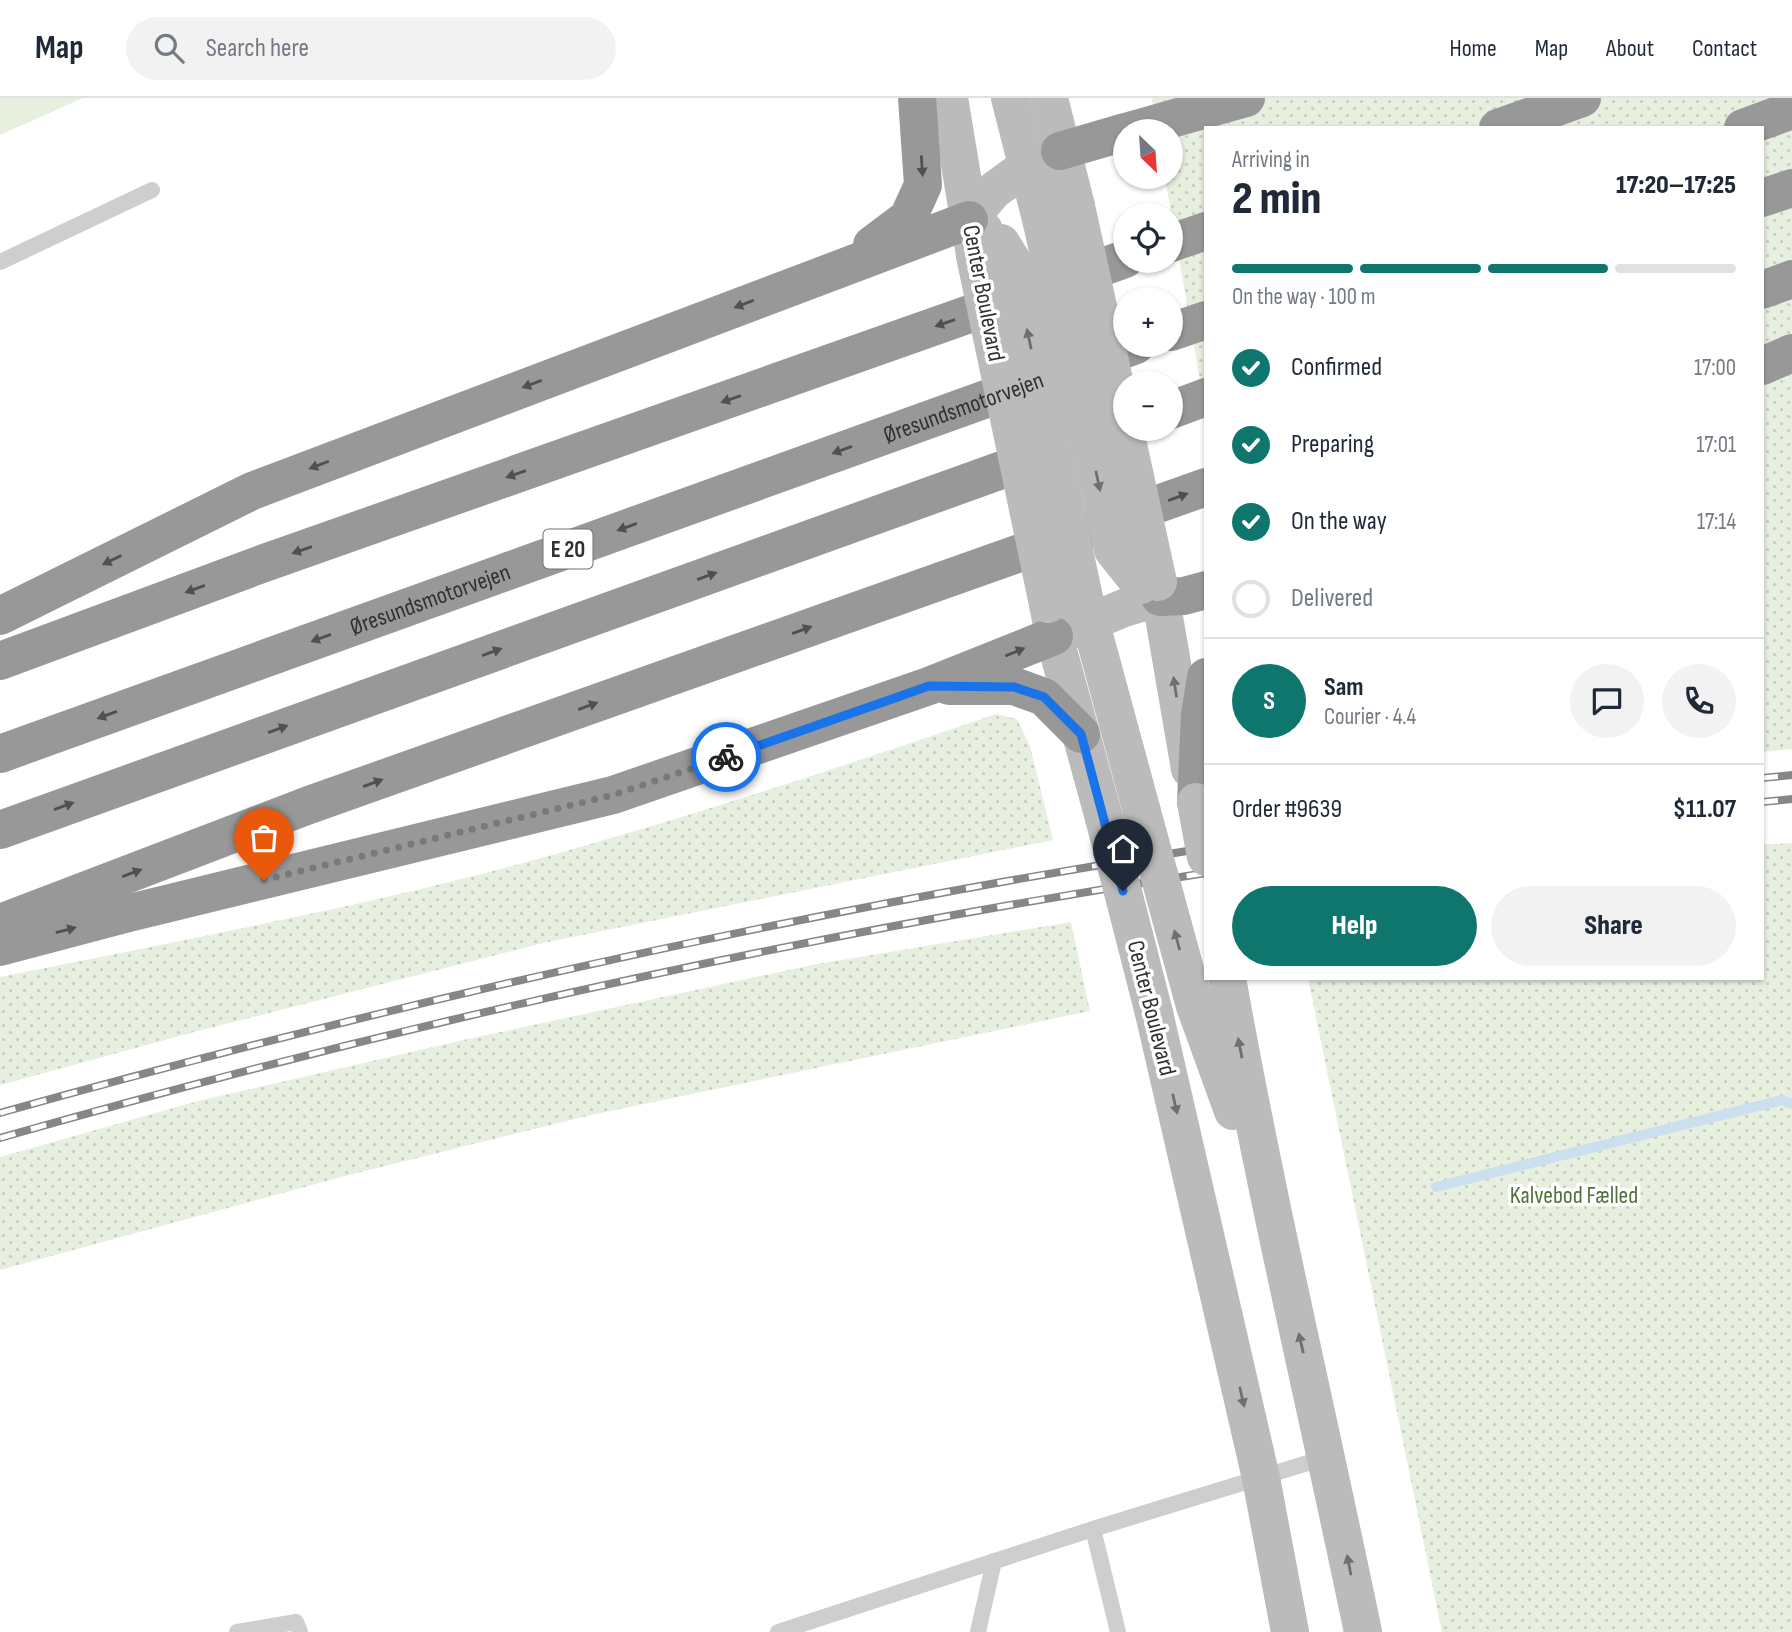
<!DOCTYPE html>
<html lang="en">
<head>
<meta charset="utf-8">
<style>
	body { margin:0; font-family:"Sofia Sans Condensed",sans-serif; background:#f2f2f3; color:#1f2937; height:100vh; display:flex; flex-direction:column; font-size:26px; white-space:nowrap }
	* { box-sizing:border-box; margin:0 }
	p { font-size:23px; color:#747a83 }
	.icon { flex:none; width:38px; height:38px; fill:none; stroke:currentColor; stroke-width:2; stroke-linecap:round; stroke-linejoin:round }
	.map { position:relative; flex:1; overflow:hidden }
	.drawer { position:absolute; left:1204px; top:28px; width:560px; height:854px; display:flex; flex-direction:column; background:#fff; border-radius:0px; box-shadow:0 2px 5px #0004 }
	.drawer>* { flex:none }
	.needle { width:46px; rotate:155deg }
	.buttons { position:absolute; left:1113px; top:21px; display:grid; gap:14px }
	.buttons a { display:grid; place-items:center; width:70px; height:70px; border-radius:50%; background:#fff; box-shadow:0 2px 5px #0004; font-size:35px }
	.pin { position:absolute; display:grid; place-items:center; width:60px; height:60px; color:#fff; margin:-72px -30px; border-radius:50% 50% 50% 0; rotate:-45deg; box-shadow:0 0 7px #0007 }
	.pin .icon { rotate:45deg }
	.courier { position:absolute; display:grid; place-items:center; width:70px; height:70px; margin:-35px; border:5px solid #1a73e8; border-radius:50%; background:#fff; color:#222; box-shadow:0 2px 9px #0007 }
	.headline em { font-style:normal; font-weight:800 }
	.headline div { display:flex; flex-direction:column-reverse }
	.headline { display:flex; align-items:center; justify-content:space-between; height:119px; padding:0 28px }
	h1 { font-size:46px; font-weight:800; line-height:52px }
	.bar { display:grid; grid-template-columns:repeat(4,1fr); gap:10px 7px; align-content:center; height:84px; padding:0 28px }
	.bar i { height:9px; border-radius:5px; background:#e0e1e3 }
	.bar .selected { background:#0f766e }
	.bar p { grid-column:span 4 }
	.line { display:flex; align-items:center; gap:18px; padding:0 28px; border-top:2px solid #e0e1e3 }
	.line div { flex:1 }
	.round { display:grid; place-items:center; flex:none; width:74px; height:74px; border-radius:37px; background:#f2f2f3 }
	ol { padding:0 28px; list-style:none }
	li { display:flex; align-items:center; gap:21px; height:77px }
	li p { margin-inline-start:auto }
	li .icon { padding:7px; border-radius:50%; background:#0f766e; color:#fff; stroke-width:4 }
	li:last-child { color:#747a83 }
	li i { width:38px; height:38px; border:4px solid #e0e1e3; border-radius:50% }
	.action { display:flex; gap:14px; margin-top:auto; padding:14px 28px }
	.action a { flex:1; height:80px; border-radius:42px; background:#0f766e; color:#fff; font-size:28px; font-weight:800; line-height:80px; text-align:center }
	.action a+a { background:#f2f2f3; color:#1f2937 }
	header { display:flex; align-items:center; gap:42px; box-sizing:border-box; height:98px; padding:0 35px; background:#fff; border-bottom:2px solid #e0e1e3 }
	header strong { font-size:33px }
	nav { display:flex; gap:38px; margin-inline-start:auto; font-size:24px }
	.search { width:490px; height:63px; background:#f2f2f3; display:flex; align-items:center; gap:18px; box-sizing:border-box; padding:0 24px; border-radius:38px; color:#747a83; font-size:26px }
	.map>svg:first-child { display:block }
	.grass { fill:url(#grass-dots) }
	.pitch { fill:#e7efdf }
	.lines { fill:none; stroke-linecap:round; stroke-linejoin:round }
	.stream { stroke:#cbdfef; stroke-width:10 }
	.lane { stroke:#cecece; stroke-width:16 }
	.secondary { stroke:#bbb; stroke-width:38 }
	.highway { stroke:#989898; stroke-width:38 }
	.rail-casing { stroke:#868686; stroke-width:8 }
	.rail { stroke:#fff; stroke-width:5; stroke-dasharray:16; stroke-linecap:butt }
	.secondary-bridge { stroke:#bbb; stroke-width:38 }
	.oneway { fill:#505050 }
	.oneway2 { fill:#6f6f6f }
	.done { stroke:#797979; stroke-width:7; stroke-dasharray:0 12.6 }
	.route { stroke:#1a73e8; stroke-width:9 }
	.labels { text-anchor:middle; stroke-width:7; stroke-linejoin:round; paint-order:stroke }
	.shield { fill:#fff; stroke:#6f6f6f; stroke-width:2 }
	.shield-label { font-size:23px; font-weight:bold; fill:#313131 }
	.street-label { font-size:24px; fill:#313131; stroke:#fff }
	.park-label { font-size:24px; fill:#51713b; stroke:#fff }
</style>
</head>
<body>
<header>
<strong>Map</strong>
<div class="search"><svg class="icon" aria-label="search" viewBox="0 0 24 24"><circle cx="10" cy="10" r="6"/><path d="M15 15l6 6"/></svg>Search here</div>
<nav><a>Home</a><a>Map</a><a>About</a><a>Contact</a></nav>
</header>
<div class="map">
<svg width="1792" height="1534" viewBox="0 0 1792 1534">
	<defs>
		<pattern id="grass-dots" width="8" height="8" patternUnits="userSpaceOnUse" patternTransform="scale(1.75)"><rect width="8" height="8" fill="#e7efdf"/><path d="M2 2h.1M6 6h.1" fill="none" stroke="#c7cdc0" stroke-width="1.8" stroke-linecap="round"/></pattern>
	</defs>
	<rect width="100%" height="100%" fill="#fff"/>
	<g class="grass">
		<path d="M1152,0H1792V651L1762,654V30H1206V317L1165,79H1171V33H1158Z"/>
		<path d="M996,616L1017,621L1030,648L1053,742L543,845L194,934L0,987V879C171,844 343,813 512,768C675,724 836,671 996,616Z"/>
		<path d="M1792,745V1534H1442L1308,880H1762V747Z"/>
		<path d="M1071,824L1090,913L591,1017L345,1078L0,1172V1059L198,1003L468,941L812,867Z"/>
	</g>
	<path class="pitch" d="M0,0H83L0,37Z"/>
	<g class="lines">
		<path class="stream" d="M1436,1089L1782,1002L1792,1006"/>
		<g class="lane">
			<path d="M0,164L152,92"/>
			<path d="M1093,1431L1327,1359"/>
			<path d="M237,1534L296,1524L300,1534"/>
			<path d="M778,1534L1093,1431L1118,1534"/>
			<path d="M978,1534L994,1463"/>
		</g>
		<g class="secondary">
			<path d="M949,0L975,157"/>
			<path d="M1010,0L1042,125"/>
			<path d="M1049,0L1076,108"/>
			<path d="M984,132L969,122L993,93L1026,69L1060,53"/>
			<path d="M1158,484L1190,671"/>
			<path d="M1084,500L1142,714"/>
			<path d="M1048,506L1054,538L1104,720"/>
			<path d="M1066,534L1124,510L1160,499"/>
			<path d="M1227,880C1266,1100 1318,1316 1363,1534"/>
			<path d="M1195,908L1233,1013"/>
			<path d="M1154,915L1261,1380L1290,1534"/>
		</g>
		<g class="highway">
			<path d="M1498,30L1582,0"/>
			<path d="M1743,30L1792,12"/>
			<path d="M1129,33L1246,0"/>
			<path d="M1060,53L1125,34"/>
			<path d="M1762,100L1792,90"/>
			<path d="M1171,145L1206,133"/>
			<path d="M872,147L908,120L923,87L917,0"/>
			<path d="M1762,192L1792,181"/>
			<path d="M1171,234L1206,222"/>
			<path d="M1762,268L1792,255"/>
			<path d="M1171,312L1206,299"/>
			<path d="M1160,499L1184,498L1206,492"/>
			<path d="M0,518L252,393L969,122"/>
			<path d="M0,563L259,467L1125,161"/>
			<path d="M949,588H1014L1044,599L1081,636"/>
			<path id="s1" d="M0,656L1136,247"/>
			<path d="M1196,704L1200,617L1206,579"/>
			<path d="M0,732L1049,355"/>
			<path d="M0,825L309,707L1206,389"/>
			<path d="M0,849L129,815L613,697L929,588L1054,538"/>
		</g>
		<defs>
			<g id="rail">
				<path d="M1762,680L1792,677"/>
				<path d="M1762,704L1792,701"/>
				<path d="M0,1015C397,904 799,813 1206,750"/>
				<path d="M0,1040C395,927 799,837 1206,775"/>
			</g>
		</defs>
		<use href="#rail" class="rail-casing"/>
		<use href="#rail" class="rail"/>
		<g class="secondary-bridge">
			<path d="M1076,108L1158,484"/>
			<path d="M1042,125L1113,452L1141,487"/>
			<path d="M1001,145L1014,166L1084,500"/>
			<path d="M975,158L1048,506"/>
			<path d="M1196,704L1206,759"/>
			<path d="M1142,714L1195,908"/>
			<path d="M1104,720L1154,915"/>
		</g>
	</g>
	<defs><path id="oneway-solid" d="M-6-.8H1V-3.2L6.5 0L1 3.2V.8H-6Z" transform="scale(1.75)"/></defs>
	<g class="oneway">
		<use href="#oneway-solid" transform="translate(922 68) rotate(86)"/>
		<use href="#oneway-solid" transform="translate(744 206) rotate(159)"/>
		<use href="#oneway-solid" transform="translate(945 225) rotate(161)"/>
		<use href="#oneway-solid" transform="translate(532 286) rotate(159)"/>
		<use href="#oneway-solid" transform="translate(731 301) rotate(161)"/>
		<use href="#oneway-solid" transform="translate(842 352) rotate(160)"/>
		<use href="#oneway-solid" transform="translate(319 367) rotate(159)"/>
		<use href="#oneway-solid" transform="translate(516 376) rotate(161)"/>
		<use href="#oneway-solid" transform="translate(1178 399) rotate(-20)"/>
		<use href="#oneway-solid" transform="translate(627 429) rotate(160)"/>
		<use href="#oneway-solid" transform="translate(302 452) rotate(161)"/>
		<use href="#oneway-solid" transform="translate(112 462) rotate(154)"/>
		<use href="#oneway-solid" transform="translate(707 478) rotate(-20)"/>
		<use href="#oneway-solid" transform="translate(195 491) rotate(160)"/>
		<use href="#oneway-solid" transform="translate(802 532) rotate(-20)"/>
		<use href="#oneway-solid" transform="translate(321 540) rotate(160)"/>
		<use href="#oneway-solid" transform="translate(492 554) rotate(-20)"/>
		<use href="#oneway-solid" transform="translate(1015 554) rotate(-22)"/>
		<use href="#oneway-solid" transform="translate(588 608) rotate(-20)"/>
		<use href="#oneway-solid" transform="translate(107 617) rotate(160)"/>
		<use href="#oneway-solid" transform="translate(278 631) rotate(-20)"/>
		<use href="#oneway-solid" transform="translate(373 685) rotate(-20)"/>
		<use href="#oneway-solid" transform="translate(64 708) rotate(-20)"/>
		<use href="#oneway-solid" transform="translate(132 775) rotate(-21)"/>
		<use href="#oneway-solid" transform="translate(66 832) rotate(-15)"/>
	</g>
	<g class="oneway2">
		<use href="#oneway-solid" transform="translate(1029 241) rotate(-102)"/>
		<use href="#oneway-solid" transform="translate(1098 383) rotate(78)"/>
		<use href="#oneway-solid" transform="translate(1175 589) rotate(-99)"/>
		<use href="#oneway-solid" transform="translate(1177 842) rotate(-105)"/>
		<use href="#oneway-solid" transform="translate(1240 950) rotate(-101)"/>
		<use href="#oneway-solid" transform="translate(1175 1006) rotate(77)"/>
		<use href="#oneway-solid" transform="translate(1301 1245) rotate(-103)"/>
		<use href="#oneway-solid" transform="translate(1242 1299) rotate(77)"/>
		<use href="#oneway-solid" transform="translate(1349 1467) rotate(-101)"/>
	</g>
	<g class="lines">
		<path class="done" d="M264,782L613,697L726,659"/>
		<path class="route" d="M726,659L929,588L1014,589L1044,599L1081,636L1123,793"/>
	</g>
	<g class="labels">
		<rect class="shield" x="543.5" y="431.5" width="49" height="39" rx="5"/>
		<g class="shield-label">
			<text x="568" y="459">E 20</text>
		</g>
		<g class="street-label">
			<text transform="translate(984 195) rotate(79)" y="8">Center Boulevard</text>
			<text dy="8" stroke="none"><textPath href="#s1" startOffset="1024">Øresundsmotorvejen</textPath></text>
			<text dy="8" stroke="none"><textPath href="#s1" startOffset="457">Øresundsmotorvejen</textPath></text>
			<text transform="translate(1152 910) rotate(76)" y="8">Center Boulevard</text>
		</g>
		<g class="park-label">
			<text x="1574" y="1105">Kalvebod Fælled</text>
		</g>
	</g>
</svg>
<div class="buttons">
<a><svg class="needle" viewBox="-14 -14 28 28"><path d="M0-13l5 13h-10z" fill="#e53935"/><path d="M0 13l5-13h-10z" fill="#747a83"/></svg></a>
<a><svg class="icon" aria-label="locate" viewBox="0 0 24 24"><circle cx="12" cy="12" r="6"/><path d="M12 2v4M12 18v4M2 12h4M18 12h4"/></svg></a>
<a>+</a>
<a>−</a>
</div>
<div class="pin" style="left:264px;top:782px;background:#ea580c"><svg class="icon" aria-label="bag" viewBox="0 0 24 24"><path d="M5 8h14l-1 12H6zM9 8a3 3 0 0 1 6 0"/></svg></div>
<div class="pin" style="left:1123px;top:793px;background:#1f2937"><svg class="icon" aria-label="home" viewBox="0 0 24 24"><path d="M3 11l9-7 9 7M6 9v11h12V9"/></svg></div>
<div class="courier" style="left:726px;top:659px"><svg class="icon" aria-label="bike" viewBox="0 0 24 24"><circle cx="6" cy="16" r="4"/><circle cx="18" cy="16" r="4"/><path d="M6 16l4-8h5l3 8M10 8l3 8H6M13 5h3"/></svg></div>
<section class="drawer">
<div class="headline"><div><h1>2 min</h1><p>Arriving in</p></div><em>17:20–17:25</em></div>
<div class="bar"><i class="selected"></i><i class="selected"></i><i class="selected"></i><i></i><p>On the way · 100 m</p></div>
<ol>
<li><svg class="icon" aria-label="check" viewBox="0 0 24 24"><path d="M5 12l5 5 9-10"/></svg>Confirmed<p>17:00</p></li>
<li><svg class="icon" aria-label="check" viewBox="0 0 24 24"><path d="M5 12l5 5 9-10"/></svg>Preparing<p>17:01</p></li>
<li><svg class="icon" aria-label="check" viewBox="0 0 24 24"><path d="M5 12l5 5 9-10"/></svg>On the way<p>17:14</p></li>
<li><i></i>Delivered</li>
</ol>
<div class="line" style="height:126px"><b class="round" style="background:#0f766e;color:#fff">S</b><div><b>Sam</b><p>Courier · 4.4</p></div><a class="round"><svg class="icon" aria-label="chat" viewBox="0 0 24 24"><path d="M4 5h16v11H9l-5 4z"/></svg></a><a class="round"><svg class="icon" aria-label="phone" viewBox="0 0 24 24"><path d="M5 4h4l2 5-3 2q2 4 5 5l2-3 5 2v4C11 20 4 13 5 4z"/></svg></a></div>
<div class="line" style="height:91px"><div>Order #9639</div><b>$11.07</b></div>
<div class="action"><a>Help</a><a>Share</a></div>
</section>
</div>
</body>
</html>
